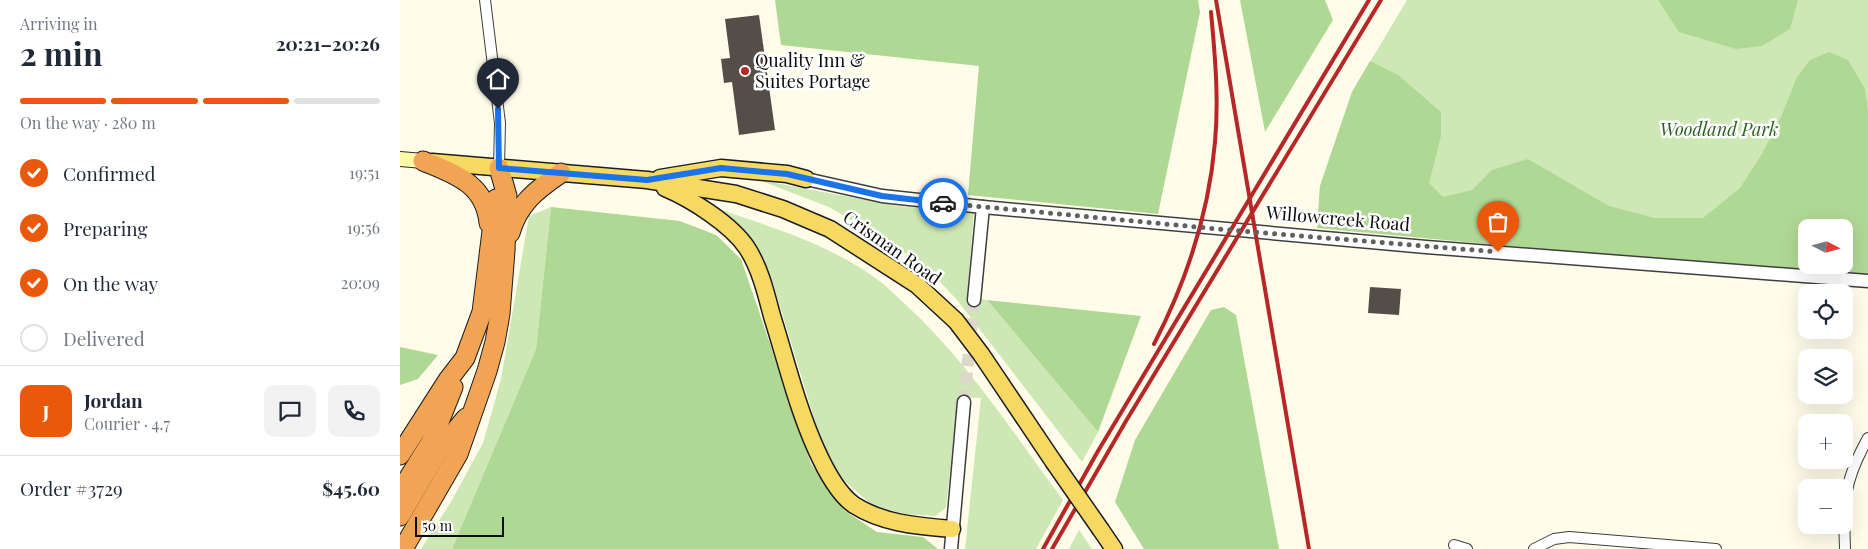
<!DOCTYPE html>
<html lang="en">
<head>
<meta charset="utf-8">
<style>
	body { margin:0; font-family:"Playfair Display",serif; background:#f2f2f3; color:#1f2937; height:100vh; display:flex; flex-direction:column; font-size:19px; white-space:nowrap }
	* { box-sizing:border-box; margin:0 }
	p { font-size:16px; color:#747a83 }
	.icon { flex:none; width:28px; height:28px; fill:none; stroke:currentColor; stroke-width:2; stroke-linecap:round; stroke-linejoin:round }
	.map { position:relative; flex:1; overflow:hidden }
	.drawer { display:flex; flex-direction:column; background:#fff; width:400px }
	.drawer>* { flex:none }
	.needle { width:32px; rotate:96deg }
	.buttons { position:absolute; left:1398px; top:219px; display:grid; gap:10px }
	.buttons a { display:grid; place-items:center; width:55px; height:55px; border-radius:10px; background:#fff; box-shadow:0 5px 20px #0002; font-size:25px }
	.scale { position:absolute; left:15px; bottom:12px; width:89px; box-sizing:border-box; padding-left:5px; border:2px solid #0c0c0c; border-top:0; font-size:14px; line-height:18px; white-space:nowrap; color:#0c0c0c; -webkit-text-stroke:4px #fff; paint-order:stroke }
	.pin { position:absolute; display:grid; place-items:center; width:42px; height:42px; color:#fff; margin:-51px -21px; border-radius:50% 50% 50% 0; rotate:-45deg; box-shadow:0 0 5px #0007 }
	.pin .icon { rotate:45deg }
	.courier { position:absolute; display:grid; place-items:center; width:50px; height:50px; margin:-25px; border:4px solid #1a73e8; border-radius:50%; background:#fff; color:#222; box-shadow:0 1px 6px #0007 }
	.headline em { font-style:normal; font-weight:700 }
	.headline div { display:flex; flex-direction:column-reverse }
	.headline { display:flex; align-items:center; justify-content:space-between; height:85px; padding:0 20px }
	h1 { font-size:32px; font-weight:700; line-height:38px }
	.bar { display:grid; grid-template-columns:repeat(4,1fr); gap:8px 5px; align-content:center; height:60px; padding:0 20px }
	.bar i { height:6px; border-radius:4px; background:#e0e1e3 }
	.bar .active { background:#ea580c }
	.bar p { grid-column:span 4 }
	.line { display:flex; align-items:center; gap:12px; padding:0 20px; border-top:1px solid #e0e1e3 }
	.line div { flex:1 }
	.round { display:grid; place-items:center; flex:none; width:52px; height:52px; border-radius:10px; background:#f2f2f3 }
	ol { padding:0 20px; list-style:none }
	li { display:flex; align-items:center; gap:15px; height:55px }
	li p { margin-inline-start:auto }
	li .icon { padding:5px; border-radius:50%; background:#ea580c; color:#fff; stroke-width:4 }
	li:last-child { color:#747a83 }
	li i { width:28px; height:28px; border:2px solid #e0e1e3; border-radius:50% }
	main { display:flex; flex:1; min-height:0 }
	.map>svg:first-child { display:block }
	.green { fill:#cde8b5; fill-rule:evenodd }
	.forest { fill:#b0d895; fill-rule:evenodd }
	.building { fill:#544d48 }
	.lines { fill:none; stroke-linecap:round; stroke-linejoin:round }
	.tertiary-tunnel { stroke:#dbd8c9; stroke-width:12; stroke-dasharray:12 6; stroke-linecap:butt }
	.minor-casing { stroke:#3f3f3f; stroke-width:12 }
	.tertiary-casing { stroke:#3f3f3f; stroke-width:15 }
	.secondary-casing { stroke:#2e2e2e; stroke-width:16 }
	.primary-casing { stroke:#1d1d1d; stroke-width:19 }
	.motorway-casing { stroke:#1d1d1d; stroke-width:21 }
	.minor { stroke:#fff; stroke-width:10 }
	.tertiary { stroke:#fff; stroke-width:12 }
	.secondary { stroke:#fef8a7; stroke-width:14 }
	.primary { stroke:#f6d963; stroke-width:16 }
	.motorway { stroke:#f2a455; stroke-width:19 }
	.rail { stroke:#b82727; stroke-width:4 }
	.primary-bridge-casing { stroke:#1d1d1d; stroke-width:19; stroke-linecap:butt }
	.primary-bridge { stroke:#f6d963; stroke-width:16 }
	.done { stroke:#61605a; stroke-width:5; stroke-dasharray:0 9 }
	.route { stroke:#1a73e8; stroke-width:6 }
	.poi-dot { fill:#b82727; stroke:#fff; stroke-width:2 }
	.labels { text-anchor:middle; stroke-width:5; stroke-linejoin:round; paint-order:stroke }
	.poi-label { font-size:18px; fill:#0c0c0c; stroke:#fff; text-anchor:start }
	.park-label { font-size:18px; font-style:italic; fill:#29611e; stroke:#fff }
	.street-label { font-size:18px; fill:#0c0c0c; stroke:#fff }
</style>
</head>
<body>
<main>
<section class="drawer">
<div class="headline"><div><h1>2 min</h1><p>Arriving in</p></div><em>20:21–20:26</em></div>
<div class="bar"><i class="active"></i><i class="active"></i><i class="active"></i><i></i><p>On the way · 280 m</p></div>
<ol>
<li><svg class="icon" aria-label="check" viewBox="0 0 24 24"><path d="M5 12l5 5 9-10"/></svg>Confirmed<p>19:51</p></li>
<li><svg class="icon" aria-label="check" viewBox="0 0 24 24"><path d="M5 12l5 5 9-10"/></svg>Preparing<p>19:56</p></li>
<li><svg class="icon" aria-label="check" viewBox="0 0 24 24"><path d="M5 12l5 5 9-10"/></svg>On the way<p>20:09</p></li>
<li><i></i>Delivered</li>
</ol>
<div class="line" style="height:90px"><b class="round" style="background:#ea580c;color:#fff">J</b><div><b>Jordan</b><p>Courier · 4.7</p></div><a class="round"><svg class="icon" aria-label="chat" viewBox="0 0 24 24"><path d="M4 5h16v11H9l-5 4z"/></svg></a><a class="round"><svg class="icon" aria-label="phone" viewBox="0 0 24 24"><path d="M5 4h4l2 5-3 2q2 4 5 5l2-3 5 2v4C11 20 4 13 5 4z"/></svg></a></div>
<div class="line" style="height:65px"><div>Order #3729</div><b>$45.60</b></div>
</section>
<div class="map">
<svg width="1468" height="549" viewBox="0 0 1468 549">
	<rect width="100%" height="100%" fill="#fffcea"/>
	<g class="green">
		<path d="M1007,0H1468V274L917,228L920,186L952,92ZM1406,228H1444V265H1406Z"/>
		<path d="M359,180L498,206L574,213L567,298L587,300L698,432L682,462L557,300L527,268L492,244L429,207Z"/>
		<path d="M151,207L136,349L52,549H21L52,500L83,443L101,379L129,216Z"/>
		<path d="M319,209C374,228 431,245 478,280C488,287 497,297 506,305C568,362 614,434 663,500L636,549H565L581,398L558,397L546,508L535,516L504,514L472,505L442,479L421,441L372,280L353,243Z"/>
		<path d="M679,530L692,549H669Z"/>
	</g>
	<g class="forest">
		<path d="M375,0H798L800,12L758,214L568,195L579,66L381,45Z"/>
		<path d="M840,0H925L933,20L865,132Z"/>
		<path d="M1258,0H1257H1398L1390,29L1362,46L1336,49L1279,32Z"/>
		<path d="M1429,52L1448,60L1465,89L1468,111V280L917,228L920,186L952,92L970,61L998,75L1041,112V136L1029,183L1043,197L1072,190L1092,170L1128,159L1209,206L1255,218H1303L1340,188L1362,154L1381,117L1397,77L1410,60ZM1406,228H1444V265H1406Z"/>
		<path d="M151,207L280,221L316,235L341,259L411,464L445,511L477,532L523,537L538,549H52L136,349Z"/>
		<path d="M587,300L741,316L698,432Z"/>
		<path d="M824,307L836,315L879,549H744L715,502L735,440L811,310Z"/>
		<path d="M0,347L38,355L18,379L0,385Z"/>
	</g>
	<g class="building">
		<path d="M359,15L375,130L339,135L332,82L324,83L321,59L330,58L325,19Z"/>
		<path d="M970,287L1001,289L999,315L968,313Z"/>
	</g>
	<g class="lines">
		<path class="tertiary-tunnel" d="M564,402L574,300"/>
		<defs>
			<g id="minor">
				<path d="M85,0L100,123L99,168"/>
				<path d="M1054,545L1067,549"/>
				<path d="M1134,549L1154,539L1169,537L1316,549"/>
				<path d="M1445,549C1443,501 1444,481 1468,438"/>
			</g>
			<g id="tertiary">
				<path d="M406,179L482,196L583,207L1026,247L1468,281"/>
				<path d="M574,300L583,207"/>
				<path d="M551,549L564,402"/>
			</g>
			<path id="secondary" d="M0,159L23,161"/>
			<g id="primary">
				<path d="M32,162L247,180L336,194L383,209L430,229L517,285L556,321L581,354L653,461"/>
				<path d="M260,178L321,168L387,174L406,179"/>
				<path d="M265,188C291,199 331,224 347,248C360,268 366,293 372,316C386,360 397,407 416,449C424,467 437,493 454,505C484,524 518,526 552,529"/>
				<path d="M701,530L714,549"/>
			</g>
			<g id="motorway">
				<path d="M23,161C54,174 85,183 89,223"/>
				<path d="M110,233C118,204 136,190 161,173"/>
				<path d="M0,455L48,380L65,358L82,312L96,199"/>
				<path d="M0,492L31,442L53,387"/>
				<path d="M0,516L37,453L66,418"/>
				<path d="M3,549L58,454L87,371L95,342L100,314L105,251L107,196L99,168"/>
			</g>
		</defs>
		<use href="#minor" class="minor-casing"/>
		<use href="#tertiary" class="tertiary-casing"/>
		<use href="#secondary" class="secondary-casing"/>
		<use href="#primary" class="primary-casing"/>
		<use href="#motorway" class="motorway-casing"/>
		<use href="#minor" class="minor"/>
		<use href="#tertiary" class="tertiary"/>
		<use href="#secondary" class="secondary"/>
		<use href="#primary" class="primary"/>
		<use href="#motorway" class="motorway"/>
		<g class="rail">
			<path d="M816,0L909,549"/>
			<path d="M754,344C787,280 809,213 815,142C819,99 815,55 811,12"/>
			<path d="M643,549L698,451L969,0"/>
			<path d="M652,549L726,421L981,0"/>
		</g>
		<defs>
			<path id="primary-bridge" d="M653,461L701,530"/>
		</defs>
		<use href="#primary-bridge" class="primary-bridge-casing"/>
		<use href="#primary-bridge" class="primary-bridge"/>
	</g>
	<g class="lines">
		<path class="done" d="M543,203L829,230L1098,252"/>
		<path class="route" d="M98,109L99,168L247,180L321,168L387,174L482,196L543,203"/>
	</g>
	<circle class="poi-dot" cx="345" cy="71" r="5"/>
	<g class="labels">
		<g class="poi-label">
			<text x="355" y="67">Quality Inn &amp;<tspan x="355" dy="21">Suites Portage</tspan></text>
		</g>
		<g class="park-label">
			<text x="1319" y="136">Woodland Park</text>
		</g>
		<g class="street-label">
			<text transform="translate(938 219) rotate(5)" y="6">Willowcreek Road</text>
			<text transform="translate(492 248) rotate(35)" y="6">Crisman Road</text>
		</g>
	</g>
</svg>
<div class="buttons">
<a><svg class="needle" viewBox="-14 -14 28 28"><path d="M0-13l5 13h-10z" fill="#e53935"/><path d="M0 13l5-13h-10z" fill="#747a83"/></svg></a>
<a><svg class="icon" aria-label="locate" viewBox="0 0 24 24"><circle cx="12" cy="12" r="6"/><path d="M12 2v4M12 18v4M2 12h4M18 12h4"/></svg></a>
<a><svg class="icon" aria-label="layers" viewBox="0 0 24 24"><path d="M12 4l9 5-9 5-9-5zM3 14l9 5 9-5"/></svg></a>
<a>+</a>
<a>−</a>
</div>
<div class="scale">50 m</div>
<div class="pin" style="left:1098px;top:252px;background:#ea580c"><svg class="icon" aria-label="bag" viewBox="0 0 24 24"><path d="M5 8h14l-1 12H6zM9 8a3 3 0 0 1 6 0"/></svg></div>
<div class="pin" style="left:98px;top:109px;background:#1f2937"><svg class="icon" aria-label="home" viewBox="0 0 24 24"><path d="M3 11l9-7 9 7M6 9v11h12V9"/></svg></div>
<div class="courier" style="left:543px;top:203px"><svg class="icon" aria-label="car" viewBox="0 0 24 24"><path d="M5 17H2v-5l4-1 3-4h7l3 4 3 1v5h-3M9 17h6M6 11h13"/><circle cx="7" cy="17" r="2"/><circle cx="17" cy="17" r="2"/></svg></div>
</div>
</main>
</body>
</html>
